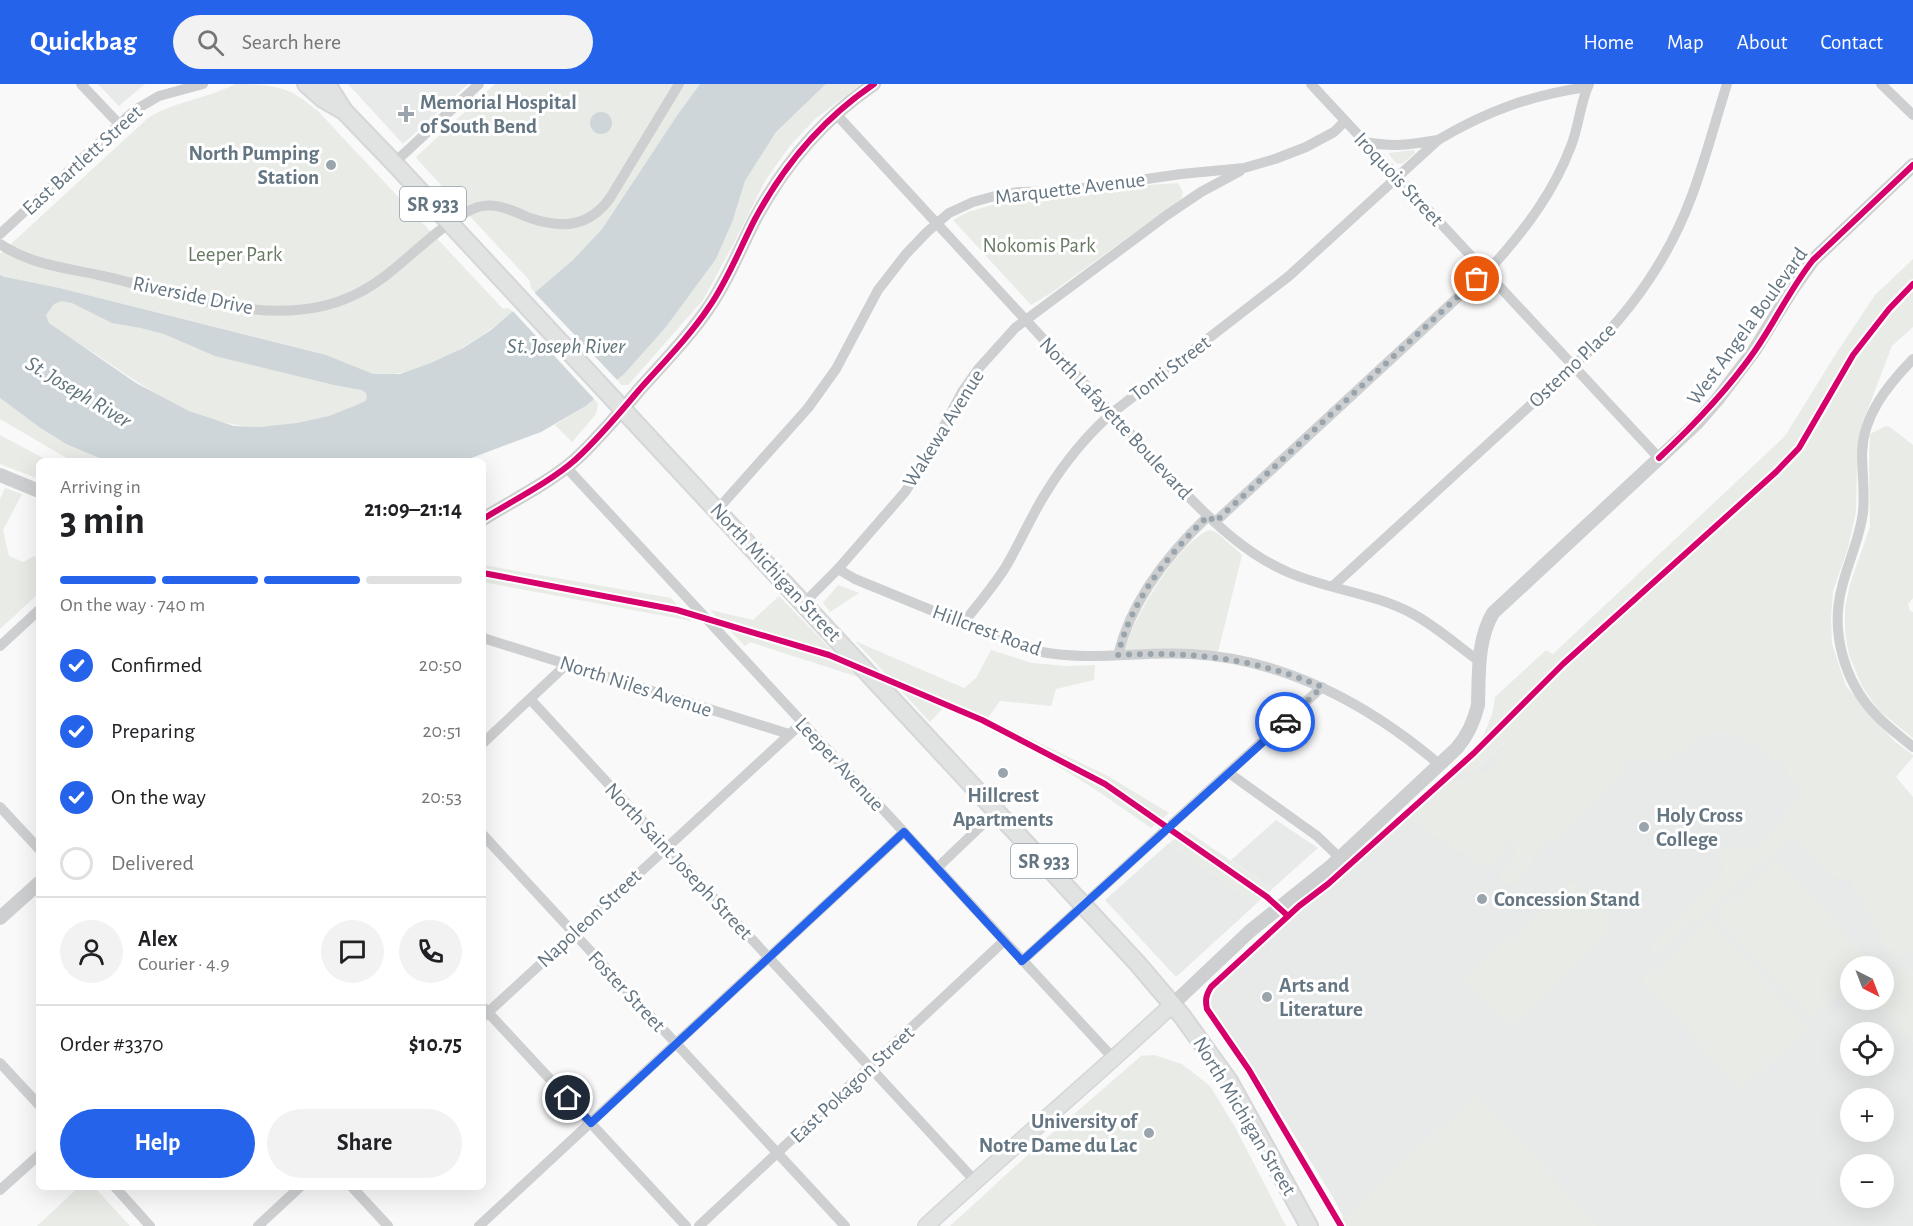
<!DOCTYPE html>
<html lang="en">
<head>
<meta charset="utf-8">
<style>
	body { margin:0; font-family:"Alegreya Sans",sans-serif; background:#f2f2f2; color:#202124; height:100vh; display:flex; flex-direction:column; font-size:22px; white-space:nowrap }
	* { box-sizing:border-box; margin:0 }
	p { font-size:20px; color:#757577 }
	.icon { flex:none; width:33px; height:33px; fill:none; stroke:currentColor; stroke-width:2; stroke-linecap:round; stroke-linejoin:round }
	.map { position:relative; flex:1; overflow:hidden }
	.details { position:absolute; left:36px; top:374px; width:450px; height:732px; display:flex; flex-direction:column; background:#fff; border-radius:9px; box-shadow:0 6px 24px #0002 }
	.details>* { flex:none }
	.needle { width:39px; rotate:138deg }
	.controls { position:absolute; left:1840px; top:872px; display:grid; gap:12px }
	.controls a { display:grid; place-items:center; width:54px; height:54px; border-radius:50%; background:#fff; box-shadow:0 6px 24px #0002; font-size:30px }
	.pin { position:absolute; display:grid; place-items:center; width:51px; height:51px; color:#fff; margin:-26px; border:3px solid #fff; border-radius:50%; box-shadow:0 2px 6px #0007 }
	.courier { position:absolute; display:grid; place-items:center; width:60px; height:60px; margin:-30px; border:4px solid #2563eb; border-radius:50%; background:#fff; color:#222; box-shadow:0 2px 8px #0007 }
	.summary em { font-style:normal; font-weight:700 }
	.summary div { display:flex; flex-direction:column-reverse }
	.summary { display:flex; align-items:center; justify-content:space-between; height:102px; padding:0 24px }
	h1 { font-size:39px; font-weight:700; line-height:45px }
	.bar { display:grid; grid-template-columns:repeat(4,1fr); gap:9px 6px; align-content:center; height:72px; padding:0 24px }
	.bar i { height:8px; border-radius:4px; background:#e0e0e0 }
	.bar .on { background:#2563eb }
	.bar p { grid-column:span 4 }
	.line { display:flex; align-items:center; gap:15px; padding:0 24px; border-top:2px solid #e0e0e0 }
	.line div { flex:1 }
	.round { display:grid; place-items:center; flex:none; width:63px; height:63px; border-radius:32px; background:#f2f2f2 }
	ol { padding:0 24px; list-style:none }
	li { display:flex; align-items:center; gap:18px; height:66px }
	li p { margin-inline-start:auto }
	li .icon { padding:6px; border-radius:50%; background:#2563eb; color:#fff; stroke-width:4 }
	li:last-child { color:#757577 }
	li i { width:33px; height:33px; border:3px solid #e0e0e0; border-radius:50% }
	.button { display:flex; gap:12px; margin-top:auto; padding:12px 24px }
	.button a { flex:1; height:69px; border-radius:36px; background:#2563eb; color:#fff; font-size:24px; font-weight:700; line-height:69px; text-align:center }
	.button a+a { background:#f2f2f2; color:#202124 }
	header { display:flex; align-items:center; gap:36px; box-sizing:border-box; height:84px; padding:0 30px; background:#2563eb; color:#fff }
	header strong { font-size:28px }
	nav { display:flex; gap:33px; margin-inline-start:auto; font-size:21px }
	.search { width:420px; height:54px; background:#f2f2f2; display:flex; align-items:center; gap:15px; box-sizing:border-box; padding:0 21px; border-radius:33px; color:#757577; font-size:22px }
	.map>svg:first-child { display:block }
	.built { fill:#e8e9e9; fill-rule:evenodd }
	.green { fill:#e8ebe6 }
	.water { fill:#ced6d9; fill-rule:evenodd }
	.pier { fill:#f9f9f9 }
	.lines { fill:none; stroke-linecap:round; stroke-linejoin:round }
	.secondary-casing { stroke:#d5d6d7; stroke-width:18 }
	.primary-casing { stroke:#d5d6d7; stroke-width:20 }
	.minor { stroke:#cecfd0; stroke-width:10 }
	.tertiary { stroke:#cecfd0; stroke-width:14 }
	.secondary { stroke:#e1e2e2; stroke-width:15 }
	.primary { stroke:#e1e2e2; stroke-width:16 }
	.cycleway-casing { stroke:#fff; stroke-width:10 }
	.cycleway { stroke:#d6006c; stroke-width:6 }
	.done { stroke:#99a4ac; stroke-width:6; stroke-dasharray:0 10.8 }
	.route { stroke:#2563eb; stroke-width:8 }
	.poi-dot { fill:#99a4ac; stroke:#fff; stroke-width:2 }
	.labels { text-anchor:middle; stroke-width:6; stroke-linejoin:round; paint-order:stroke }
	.shield { fill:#fff; stroke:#939fa8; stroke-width:1.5 }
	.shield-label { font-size:20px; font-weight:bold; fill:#657683 }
	.poi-label { font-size:21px; font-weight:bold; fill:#657683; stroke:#fff; text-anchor:start }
	.street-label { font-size:21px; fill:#657683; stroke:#fff }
	.park-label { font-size:21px; fill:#687a64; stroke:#fff }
	.water-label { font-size:22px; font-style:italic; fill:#60757c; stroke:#fff }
</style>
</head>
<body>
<header>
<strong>Quickbag</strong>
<div class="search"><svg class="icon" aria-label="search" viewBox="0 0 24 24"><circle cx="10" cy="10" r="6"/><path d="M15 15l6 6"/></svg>Search here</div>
<nav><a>Home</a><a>Map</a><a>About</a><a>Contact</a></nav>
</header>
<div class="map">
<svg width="1913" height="1142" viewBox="0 0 1913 1142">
	<rect width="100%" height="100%" fill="#f9f9f9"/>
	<g class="built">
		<path d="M98,0H145L119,22Z"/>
		<path d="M348,0H468L403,60Z"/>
		<path d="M1789,514L1913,782V1142H1348L1334,1115L1255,988L1209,924L1208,918L1212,906L1297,828L1323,808L1458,688H1472L1597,576ZM1851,882H1884V915H1851ZM1851,948H1884V981H1851ZM1851,1014H1884V1047H1851ZM1851,1080H1884V1113H1851Z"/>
		<path d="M1276,736L1318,764L1272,805L1231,776Z"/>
		<path d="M1169,759L1256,820L1176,893L1105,816Z"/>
	</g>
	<g class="green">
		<path d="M235,0C250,0 275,1 288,7C299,11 308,20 317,26L503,225L509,224L513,228C482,253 429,290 387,290C380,299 373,311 364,317C349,329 326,333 308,337C225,357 172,322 106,277C87,264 67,253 49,239L46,231L5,193L0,191V170L148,34C175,17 207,15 235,0Z"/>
		<path d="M495,0H700L678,30L602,145L573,176L535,209L531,204L530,197L417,75L416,73Z"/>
		<path d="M826,0H861L815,35L789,63L765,97L733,161L703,216L630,299L628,301H621L617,296L666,243L716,175L733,136L745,97L776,48Z"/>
		<path d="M1414,66L1415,69L1402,80L1396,79L1388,69Z"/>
		<path d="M1178,99L1183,108L1181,115L1051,209L1031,221L953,136L968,128L1002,118L1028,114L1082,112L1149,101Z"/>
		<path d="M1913,175V243L1892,262L1862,340L1857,380L1856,428L1848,464L1833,507L1831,533L1832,560L1846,602L1894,657L1913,671V673L1896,693L1913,713V869L1905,870L1894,878L1851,797L1832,793L1807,767L1789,755L1663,866L1658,869H1654L1651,866V859L1726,789C1719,778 1714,770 1727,762C1735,762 1742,767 1750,764C1762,760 1791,724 1800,713V703C1792,694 1784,683 1775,675C1760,661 1725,645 1705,651L1667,678L1632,675L1629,677C1618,691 1607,708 1595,721C1576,740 1553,753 1535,773C1528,781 1524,798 1511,800C1504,801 1500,795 1499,789L1512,780L1515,765L1508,756L1498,778L1483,782L1408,736C1430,710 1456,690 1490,688L1498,669L1505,658L1472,688H1458L1456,679L1476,662L1484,650L1492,631L1495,613L1546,566L1553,570L1785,352L1837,268L1875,211Z"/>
		<path d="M0,314L39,343L66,360L104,376H70L0,335Z"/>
		<path d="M594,315L598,320L596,330L572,358L555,341L586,322Z"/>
		<path d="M1886,342L1890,343L1913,361V514L1908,520L1910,527L1913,528V654L1878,626L1862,602L1849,571L1845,548V524L1850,500L1870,443L1869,380L1870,350Z"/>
		<path d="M0,351L47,376H39V395L0,380Z"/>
		<path d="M5,404L22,410L3,446L9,472L23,478L34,472L39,477V509L0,545V415Z"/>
		<path d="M1209,446L1216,448L1242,471L1218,568L1182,565L1124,567C1134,533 1177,460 1209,446Z"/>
		<path d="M483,481L671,514L692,537L483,498Z"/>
		<path d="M838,501L859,509L830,528L823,519Z"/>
		<path d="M779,512L858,593L750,558L745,562L710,526L753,536Z"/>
		<path d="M855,557L964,604L976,594L991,566L1032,579L1066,582L1095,581L1094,596L1056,605L1051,622L1000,617L988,634L1108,692L1169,729L1151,744C1086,698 1018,653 943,624L930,638Z"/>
		<path d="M1186,746L1272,805L1256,820L1169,759Z"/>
		<path d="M1777,774L1873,880L1871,882H1851V899L1812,935L1715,831Z"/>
		<path d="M1572,797L1616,844L1508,944L1464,896Z"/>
		<path d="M1710,836L1809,944L1741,1005L1641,897Z"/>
		<path d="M1905,879L1913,887V959L1872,915H1884V899Z"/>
		<path d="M1154,971L1182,980L1210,1002L1235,1043L1286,1142H950L1043,1057L1141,972Z"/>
		<path d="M1477,1010L1598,1142H1344L1340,1136Z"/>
		<path d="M94,1103L130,1142H37L79,1103Z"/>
	</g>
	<g class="water">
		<path d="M700,0H826L776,48L745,97L733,136L716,175L666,243L624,290L586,322L541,348L466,376H104L66,360L39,343L0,314V191L5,193L59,204L326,271L373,290H400L431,279L463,264L491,246L573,176L602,145L678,30ZM62,217L72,219L112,239L141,244L164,250L215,272L334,301L362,306L366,309L367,313L365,317L357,321L329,332L297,339L260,343L234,342L189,327L136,299L49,239L46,231L54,220Z"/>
		<circle cx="601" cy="39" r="11"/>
	</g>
	<path class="pier" d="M533,207L619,298L596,317L511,225Z"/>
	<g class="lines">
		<defs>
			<path id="secondary" d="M926,1142C1007,1067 1092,996 1173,920"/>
			<g id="primary">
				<path d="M306,0L323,15L344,27L394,79L1138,880L1182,932L1229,997L1309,1142"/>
				<path d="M327,0L344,27"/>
			</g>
		</defs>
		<use href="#secondary" class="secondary-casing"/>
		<use href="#primary" class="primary-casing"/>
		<g class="minor">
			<path d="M81,0L119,40"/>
			<path d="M1311,0L1659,374"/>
			<path d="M1881,0L1913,31"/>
			<path d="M836,30L1185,409C1216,441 1249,472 1290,489C1330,506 1374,509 1413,530C1437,543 1458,562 1480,578"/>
			<path d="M1364,58C1393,63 1409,61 1438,56"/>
			<path d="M394,79L479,0"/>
			<path d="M0,150L135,26L159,12L203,0"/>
			<path d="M0,160C31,181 67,184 103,192C180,209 276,248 352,212C391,195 419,159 454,136C461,131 469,126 478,123C497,118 513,127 530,134C563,145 589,143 610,114L679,0"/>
			<path d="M1913,275C1888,301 1863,331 1862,369C1862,389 1865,409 1863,428C1860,454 1848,478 1842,503C1830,547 1844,597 1875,630C1886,642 1900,652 1913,663"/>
			<path d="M566,383L1114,975"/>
			<path d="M717,426L808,324L836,285L878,206L906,170L927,148L949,129L973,118L995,112L1019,108L1064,107L1181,90L1244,84L1275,75L1306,63L1334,48L1345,37"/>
			<path d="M1215,438L1496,178C1527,143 1554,107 1571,62C1579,42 1580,19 1589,0"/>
			<path d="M838,485L855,495C892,510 928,525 965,540C988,549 1012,561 1037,567C1088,578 1139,567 1191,570C1285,575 1370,621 1440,681"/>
			<path d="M1333,502L1583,273C1630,229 1668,175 1691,114C1705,77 1715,38 1727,0"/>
			<path d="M804,519L838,485L905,408L924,379L962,308L979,284L1015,244L1167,131L1201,108L1240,87"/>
			<path d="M963,539C978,521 992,504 1005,484C1020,459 1031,432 1047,407C1065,378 1086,352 1112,329L1289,192L1438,56C1487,27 1531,11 1587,3"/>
			<path d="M483,554L789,650"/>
			<path d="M0,562L39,526"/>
			<path d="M1118,571C1131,516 1168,470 1208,432"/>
			<path d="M530,615L975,1097"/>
			<path d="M483,659L567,580"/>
			<path d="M1229,689L1317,752L1340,774"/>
			<path d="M0,723L39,765"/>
			<path d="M483,751L845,1142"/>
			<path d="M937,784L981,742"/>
			<path d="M1022,877L1322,603"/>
			<path d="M483,923L686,1142"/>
			<path d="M483,933L802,639"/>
			<path d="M0,979L39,1021"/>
			<path d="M114,1102L150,1142"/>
			<path d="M351,1102L388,1142"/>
			<path d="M0,1106L39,1071"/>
			<path d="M258,1142L301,1102"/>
			<path d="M479,1142L904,748"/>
			<path d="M699,1142L1004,857"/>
		</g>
		<g class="tertiary">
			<path d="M0,391L39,407"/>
			<path d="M483,435C512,417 550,398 575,376C598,355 619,330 639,306C663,279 689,253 709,223C728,196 740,164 755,135C784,81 824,34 874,0"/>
			<path d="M0,834L39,799"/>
			<path d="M1173,920L1250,847L1330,783L1457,664C1468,651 1474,638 1478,621C1479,590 1477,556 1493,529L1697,339L1717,316L1754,267L1791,207L1813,176L1913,81"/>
		</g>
		<use href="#secondary" class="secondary"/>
		<use href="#primary" class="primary"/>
		<defs>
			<g id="cycleway">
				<path d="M1659,374C1694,341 1726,308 1754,268C1775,238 1790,205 1813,176L1913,81"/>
				<path d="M483,435C512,417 550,398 575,376C598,355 619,330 639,306C663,279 689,253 709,223C728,196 740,164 755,135C784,81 824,34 874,0"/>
				<path d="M483,489L677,526L829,571L982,636L1105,700L1267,813L1288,832"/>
				<path d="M1341,1142L1249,986L1207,925C1205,916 1206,911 1211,903L1299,822L1328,800L1474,669L1563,580L1776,388L1799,364L1853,271L1889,225L1913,200"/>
			</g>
		</defs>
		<use href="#cycleway" class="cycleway-casing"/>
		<use href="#cycleway" class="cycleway"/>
	</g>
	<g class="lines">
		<path class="done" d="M1285,638L1322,603C1255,574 1190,567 1118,571C1131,516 1168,471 1208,432L1215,438L1477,195"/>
		<path class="route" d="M568,1014L591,1039L904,748L1022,877L1285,638"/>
	</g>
	<g class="poi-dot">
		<path d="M403 21h6v6h6v6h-6v6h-6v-6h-6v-6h6z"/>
		<circle cx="331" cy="81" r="6"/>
		<circle cx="1003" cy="689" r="6"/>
		<circle cx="1644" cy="743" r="6"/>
		<circle cx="1482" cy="815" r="6"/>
		<circle cx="1267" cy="913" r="6"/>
		<circle cx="1149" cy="1049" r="6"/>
	</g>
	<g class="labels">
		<g class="shield">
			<rect x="400" y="103" width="66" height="34" rx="4.5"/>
			<rect x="1011" y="760" width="66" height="34" rx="4.5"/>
		</g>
		<g class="shield-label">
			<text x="433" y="127">SR 933</text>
			<text x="1044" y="784">SR 933</text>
		</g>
		<g class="poi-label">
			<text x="420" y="25">Memorial Hospital<tspan x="420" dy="24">of South Bend</tspan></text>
			<text x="319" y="76" text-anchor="end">North Pumping<tspan x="319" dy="24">Station</tspan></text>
			<text x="1003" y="718" text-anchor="middle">Hillcrest<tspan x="1003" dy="24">Apartments</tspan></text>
			<text x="1656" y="738">Holy Cross<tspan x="1656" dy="24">College</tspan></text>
			<text x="1494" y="822">Concession Stand</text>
			<text x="1279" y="908">Arts and<tspan x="1279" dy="24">Literature</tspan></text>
			<text x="1137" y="1044" text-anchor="end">University of<tspan x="1137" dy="24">Notre Dame du Lac</tspan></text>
		</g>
		<g class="street-label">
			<text transform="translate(82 76) rotate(-42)" y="7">East Bartlett Street</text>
			<text transform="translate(1399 95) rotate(47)" y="7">Iroquois Street</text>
			<text transform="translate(1070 104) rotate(-7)" y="7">Marquette Avenue</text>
			<text transform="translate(193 211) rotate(12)" y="7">Riverside Drive</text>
			<text transform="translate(1747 242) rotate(-54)" y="7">West Angela Boulevard</text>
			<text transform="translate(1572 281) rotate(-44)" y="7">Ostemo Place</text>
			<text transform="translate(1170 284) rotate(-37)" y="7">Tonti Street</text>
			<text transform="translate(1116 334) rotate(47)" y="7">North Lafayette Boulevard</text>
			<text transform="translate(943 344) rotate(-58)" y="7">Wakewa Avenue</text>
			<text transform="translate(776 488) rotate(47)" y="7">North Michigan Street</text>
			<text transform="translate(987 546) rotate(20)" y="7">Hillcrest Road</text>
			<text transform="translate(636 602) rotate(18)" y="7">North Niles Avenue</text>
			<text transform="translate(840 680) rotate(47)" y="7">Leeper Avenue</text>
			<text transform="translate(679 777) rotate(47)" y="7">North Saint Joseph Street</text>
			<text transform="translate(589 834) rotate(-43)" y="7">Napoleon Street</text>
			<text transform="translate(627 907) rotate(47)" y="7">Foster Street</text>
			<text transform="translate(852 1000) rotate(-43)" y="7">East Pokagon Street</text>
			<text transform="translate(1245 1032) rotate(59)" y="7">North Michigan Street</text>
		</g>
		<g class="park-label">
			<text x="1039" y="168">Nokomis Park</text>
			<text x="235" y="177">Leeper Park</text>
		</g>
		<g class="water-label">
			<text x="566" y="269">St. Joseph River</text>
			<text transform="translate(79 307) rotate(31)" y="8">St. Joseph River</text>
		</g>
	</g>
</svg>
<div class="controls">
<a><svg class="needle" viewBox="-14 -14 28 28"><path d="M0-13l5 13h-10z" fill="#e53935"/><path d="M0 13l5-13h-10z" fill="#757577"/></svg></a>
<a><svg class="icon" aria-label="locate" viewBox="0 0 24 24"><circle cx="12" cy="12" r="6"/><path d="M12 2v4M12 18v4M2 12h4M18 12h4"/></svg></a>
<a>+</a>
<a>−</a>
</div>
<div class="pin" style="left:1477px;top:195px;background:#ea580c"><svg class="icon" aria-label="bag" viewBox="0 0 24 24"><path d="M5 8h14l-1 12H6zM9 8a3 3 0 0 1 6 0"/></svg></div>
<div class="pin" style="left:568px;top:1014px;background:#1f2937"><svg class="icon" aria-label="home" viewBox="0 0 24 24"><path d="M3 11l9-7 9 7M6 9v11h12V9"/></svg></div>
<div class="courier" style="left:1285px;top:638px"><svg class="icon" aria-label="car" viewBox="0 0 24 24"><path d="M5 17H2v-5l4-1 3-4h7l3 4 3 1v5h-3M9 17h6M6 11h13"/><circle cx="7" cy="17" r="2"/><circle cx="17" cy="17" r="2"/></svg></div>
<section class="details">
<div class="summary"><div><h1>3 min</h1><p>Arriving in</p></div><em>21:09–21:14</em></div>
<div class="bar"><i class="on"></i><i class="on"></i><i class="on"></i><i></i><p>On the way · 740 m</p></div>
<ol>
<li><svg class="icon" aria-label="check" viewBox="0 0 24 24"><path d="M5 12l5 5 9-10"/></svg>Confirmed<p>20:50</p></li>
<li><svg class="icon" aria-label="check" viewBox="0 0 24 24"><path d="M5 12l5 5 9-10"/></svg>Preparing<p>20:51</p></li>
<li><svg class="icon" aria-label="check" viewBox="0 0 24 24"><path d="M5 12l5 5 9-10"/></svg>On the way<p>20:53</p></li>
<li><i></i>Delivered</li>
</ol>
<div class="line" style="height:108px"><a class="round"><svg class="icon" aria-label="person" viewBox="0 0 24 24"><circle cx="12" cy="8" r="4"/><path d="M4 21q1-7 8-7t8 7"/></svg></a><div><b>Alex</b><p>Courier · 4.9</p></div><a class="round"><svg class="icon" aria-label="chat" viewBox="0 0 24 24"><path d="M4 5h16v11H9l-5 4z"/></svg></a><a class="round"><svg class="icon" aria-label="phone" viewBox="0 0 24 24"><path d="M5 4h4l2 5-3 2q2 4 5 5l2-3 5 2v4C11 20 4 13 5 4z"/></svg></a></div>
<div class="line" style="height:78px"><div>Order #3370</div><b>$10.75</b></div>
<div class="button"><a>Help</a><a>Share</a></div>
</section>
</div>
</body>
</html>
